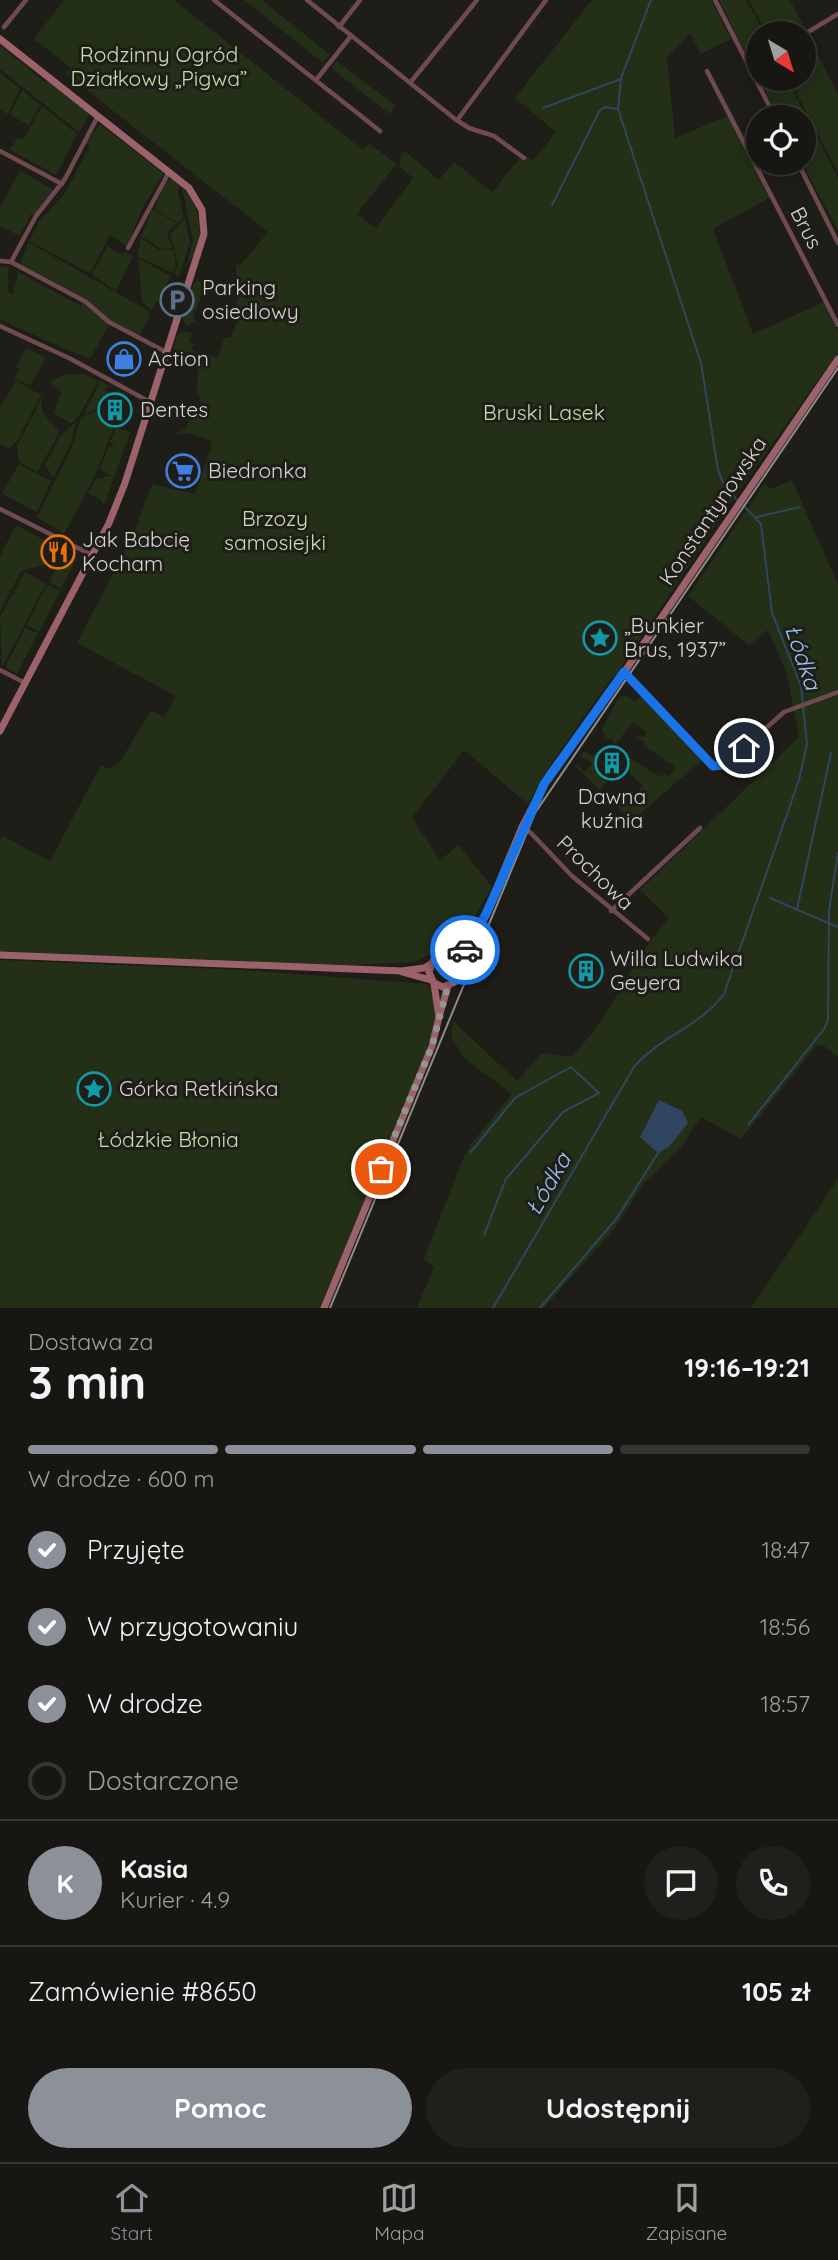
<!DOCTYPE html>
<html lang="pl">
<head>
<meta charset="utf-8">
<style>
	body { margin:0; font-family:Quicksand,sans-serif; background:#201f1b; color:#f1f3f6; height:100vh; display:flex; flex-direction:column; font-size:26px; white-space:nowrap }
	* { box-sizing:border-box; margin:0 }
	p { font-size:23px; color:#9e9f9f }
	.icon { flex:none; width:38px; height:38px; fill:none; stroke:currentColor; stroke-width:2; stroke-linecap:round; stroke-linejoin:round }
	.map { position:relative; height:1308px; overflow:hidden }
	.sheet { display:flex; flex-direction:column; background:#171612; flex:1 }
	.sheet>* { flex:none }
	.needle { width:46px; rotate:142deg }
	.tools { position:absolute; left:746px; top:21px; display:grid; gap:14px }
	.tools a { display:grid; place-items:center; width:70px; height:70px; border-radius:50%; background:#171612; box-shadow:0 4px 18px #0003,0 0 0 2px #363532; font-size:35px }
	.pin { position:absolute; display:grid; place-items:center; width:60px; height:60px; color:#fff; margin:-30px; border:4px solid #fff; border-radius:50%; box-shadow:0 2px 7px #0007 }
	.courier { position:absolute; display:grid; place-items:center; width:70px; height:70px; margin:-35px; border:5px solid #1a73e8; border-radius:50%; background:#fff; color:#222; box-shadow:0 2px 9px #0007 }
	.summary em { font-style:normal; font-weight:700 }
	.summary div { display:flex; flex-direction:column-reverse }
	.summary { display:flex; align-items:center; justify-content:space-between; height:119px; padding:0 28px }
	h1 { font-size:46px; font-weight:700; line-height:52px }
	.bar { display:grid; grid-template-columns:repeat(4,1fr); gap:10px 7px; align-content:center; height:84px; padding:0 28px }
	.bar i { height:9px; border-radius:5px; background:#363532 }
	.bar .selected { background:#8c9099 }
	.bar p { grid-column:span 4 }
	.line { display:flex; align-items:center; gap:18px; padding:0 28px; border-top:2px solid #363532 }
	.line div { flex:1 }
	.round { display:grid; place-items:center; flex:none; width:74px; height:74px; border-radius:37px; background:#201f1b }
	ol { padding:0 28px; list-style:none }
	li { display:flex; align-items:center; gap:21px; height:77px }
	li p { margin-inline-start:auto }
	li .icon { padding:7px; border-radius:50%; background:#8c9099; color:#fff; stroke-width:4 }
	li:last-child { color:#9e9f9f }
	li i { width:38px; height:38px; border:4px solid #363532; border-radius:50% }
	.button { display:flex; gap:14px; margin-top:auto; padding:14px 28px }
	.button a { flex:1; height:80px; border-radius:42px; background:#8c9099; color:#fff; font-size:28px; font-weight:700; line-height:80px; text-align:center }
	.button a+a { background:#201f1b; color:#f1f3f6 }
	.menu { display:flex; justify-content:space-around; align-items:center; height:98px; border-top:2px solid #363532; background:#171612; font-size:19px; color:#9e9f9f }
	.menu a { display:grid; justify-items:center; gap:4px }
	.menu .selected { color:#8c9099 }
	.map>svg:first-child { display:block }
	.green { fill:#232f17 }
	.water { fill:#304660 }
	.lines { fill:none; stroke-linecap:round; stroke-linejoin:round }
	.stream { stroke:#304660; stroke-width:2 }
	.street { stroke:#6f4a50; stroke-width:4.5 }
	.secondary { stroke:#9c626c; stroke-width:7 }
	.tram { stroke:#8e8c89; stroke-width:2 }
	.done { stroke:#969490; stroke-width:7; stroke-dasharray:0 12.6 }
	.route { stroke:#1a73e8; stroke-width:9 }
	.labels { text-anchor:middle; stroke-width:6; stroke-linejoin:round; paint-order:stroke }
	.park-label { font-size:21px; fill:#c2e0a7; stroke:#1f1d18 }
	.street-label { font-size:21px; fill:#d6d4d1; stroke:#1f1d18 }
	.poi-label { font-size:21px; fill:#d6d4d1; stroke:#1f1d18; text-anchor:start }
	.water-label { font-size:23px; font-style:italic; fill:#9ac4f5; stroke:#1f1d18 }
</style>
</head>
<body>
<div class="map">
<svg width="838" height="1308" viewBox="0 0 838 1308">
	<rect width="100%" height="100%" fill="#1f1d18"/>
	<g class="green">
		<path d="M64,0H174L363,150L369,143L396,164L357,214L376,228L413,178L399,166L402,153L406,152L439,180L454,162L492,192L523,154L533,161L556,132L515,98L592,0H711L731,39L701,54L690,33L667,58L675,138L730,115L771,197L713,229L753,334L824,302L838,330V352L732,501L617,674L610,680L545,772L528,804L464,750L412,818L440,860L459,845L492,887L469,927L454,942L415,962L338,966L0,952V842L3,836L50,861L101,765L109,769L120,762L151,710L164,717L176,696L77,643L134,533L152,484L195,494L212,445L210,440L188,433L173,435L184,430L201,402L197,390L198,370L190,361L178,358L173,348L177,335L183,332L192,333L189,342L194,344L192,350L218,358L224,338H230L238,321L236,263L240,266L268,232L66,74L71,68L34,39Z"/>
		<path d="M244,0H262L330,55L323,63Z"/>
		<path d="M719,0H746L764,33H758V57L748,59Z"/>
		<path d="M749,0H790L806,31L766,33Z"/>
		<path d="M808,35L838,94V173L789,79H803V37Z"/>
		<path d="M0,45L43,81H48L90,114L79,132L0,69Z"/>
		<path d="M337,61L396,106L390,114L331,68Z"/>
		<path d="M0,73L20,89L8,114L0,110Z"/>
		<path d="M759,79H787L838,178V231L802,163L803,117H779Z"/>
		<path d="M22,90L40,105L29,125L10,115Z"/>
		<path d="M42,106L77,134L56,175L10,150L17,139L24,138Z"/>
		<path d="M100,124L164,174L144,205L127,246L110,235L90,273L29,241L40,220L65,193L90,146L86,143Z"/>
		<path d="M20,170L55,191L34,215L31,214L20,236L0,226V208Z"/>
		<path d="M172,178L180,185L178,192L184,217L178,223L155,209L163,185Z"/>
		<path d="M182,187C203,206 206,245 187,265L193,240Z"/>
		<path d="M152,209L177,223L167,233L172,248L161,249L141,236Z"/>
		<path d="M185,219L190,242L179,277L174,274L178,266L170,234Z"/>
		<path d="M141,238L159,250L173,249L176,265L173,273L137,256Z"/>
		<path d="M28,242L147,310L150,316L139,336L111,322L87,301L20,265Z"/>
		<path d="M107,246L123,255L125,252L133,256L116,291L92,275Z"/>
		<path d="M138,258L171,276L152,310L142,302Z"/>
		<path d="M0,266L8,267V292L13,295L19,268L20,273L81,306L83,302L109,324L90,359C59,346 30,334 0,319Z"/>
		<path d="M198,280L206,285L193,317L195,321L187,326L182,318L194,283Z"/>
		<path d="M26,348L46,357L30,386L15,378L20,369L16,366Z"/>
		<path d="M65,374H84L98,381L79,416L71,423L54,414L61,392L50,382Z"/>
		<path d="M16,381L41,395L17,441L9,448L0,444V407Z"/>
		<path d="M100,381L109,386L104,390L114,395L117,390L126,395L125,400L117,398L114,403L84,414Z"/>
		<path d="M43,394C38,423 53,415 59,434L37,472L19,462L17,446L34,413L44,418L35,412Z"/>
		<path d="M112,404L108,412L118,417L94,478L64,534L37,517L72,447L81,417Z"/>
		<path d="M76,422L70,446L53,478L45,465L60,436Z"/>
		<path d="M116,427L130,432L104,506L101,500L88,493L96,479L114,475H107L100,468L109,446L115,447L110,442Z"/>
		<path d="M19,464L51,481L37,512L2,494Z"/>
		<path d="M792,480L838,585V1057L823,1045L816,1046L741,1139L701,1117L678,1151L644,1183L616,1227L544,1308H417L434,1267L424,1259L462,1161L471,1144L512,1094L465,1059L451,1037L453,1021L517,1081L542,1053L570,1057C613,1017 630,960 669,918L640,890L799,737L787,674L768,630L749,645L688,596L765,483L771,489Z"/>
		<path d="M16,525L56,546L54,554L60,557L56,561L47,556L49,548L43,560L46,558L54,562L21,571L0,612V556Z"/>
		<path d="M65,551L77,557L61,589L49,582Z"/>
		<path d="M25,572L46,584L2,667L0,617Z"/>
		<path d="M47,585L60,591L39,632L27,625Z"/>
		<path d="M25,628L38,633L17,674L5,667Z"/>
		<path d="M642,695L702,760L632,821L574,765L582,768L583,772L586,771L592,762L580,757L584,751L593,757L598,750L604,754L601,758L611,769L597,782L602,779L606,782L601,789L606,793L614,792L625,802L643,786L621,765L626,755L659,777L664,774L669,777L675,767L643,745L644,742L636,736L645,737L646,732L633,722L615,745L611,738L604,740L606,735L601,731L619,697L627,696L635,701Z"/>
		<path d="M0,960L244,970L426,984C446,1003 429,1040 422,1063L320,1308H0Z"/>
		<path d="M838,1179V1308H751Z"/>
	</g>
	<path class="water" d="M659,1100L682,1111L688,1123L669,1147L658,1153L640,1137Z"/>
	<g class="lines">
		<g class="stream">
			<path d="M651,0L621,78L618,109L701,363L718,470L723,482L737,500"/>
			<path d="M543,108L621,79"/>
			<path d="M552,205L600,110L605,107L617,109"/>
			<path d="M757,517L800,507"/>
			<path d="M770,898L838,927"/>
			<path d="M797,909L831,753"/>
			<path d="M748,1125L824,1029L828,1020L829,910L838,853"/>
			<path d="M471,1152L515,1098L571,1067L599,1093L563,1112L506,1179L484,1235"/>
			<path d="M493,1308L634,1067C659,1037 701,1026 724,994L799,780L807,744L801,686L772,613L761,524L741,503"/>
			<path d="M540,1308L617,1218L658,1153"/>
		</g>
		<g class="street">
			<path d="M214,0L380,131"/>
			<path d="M307,0L455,119L469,128L494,136L524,158"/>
			<path d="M715,0L775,117"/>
			<path d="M4,27L26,0"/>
			<path d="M339,27L360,0"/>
			<path d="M803,35L838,14"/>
			<path d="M748,65L758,60"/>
			<path d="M707,71L838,325"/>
			<path d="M316,80L351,36"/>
			<path d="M410,83L477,0"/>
			<path d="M458,119L546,0"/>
			<path d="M0,151L62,184"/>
			<path d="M798,163L838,243"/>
			<path d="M128,248L169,172"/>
			<path d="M0,261L11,262L36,216L65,179L98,116"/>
			<path d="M11,262L86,302L109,322L166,352"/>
			<path d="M0,326L71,359L150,402"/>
			<path d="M0,509L92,555"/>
			<path d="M0,670L25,683"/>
			<path d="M624,672L716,767L726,764L784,712L838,692"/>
			<path d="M522,827L531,833L572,876L648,939"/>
			<path d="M611,911L700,828"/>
		</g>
		<g class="secondary">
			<path d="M0,39L189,188L202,210L204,234L125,483L109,523L0,731"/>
			<path d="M0,955L402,971L424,968L443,957L452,960L458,968"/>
			<path d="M448,957L472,938"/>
			<path d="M433,961L429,972L434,983L443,987L455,982L463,954L486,914L522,827L549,775L610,693L838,359"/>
			<path d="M402,972L431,980"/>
			<path d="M439,1017L448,986"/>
			<path d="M324,1308L432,1046L439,1017L434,984"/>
		</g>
		<path class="tram" d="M330,1308L535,813L838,368"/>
	</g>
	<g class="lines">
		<path class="done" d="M381,1169L432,1046L447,989L457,978L465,950"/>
		<path class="route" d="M465,950L486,914L544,784L624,672L713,766L724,765L744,748"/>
	</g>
	<defs>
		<symbol id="parking-ring" viewBox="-11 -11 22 22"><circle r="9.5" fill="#1f1d18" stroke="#5c6f8a" stroke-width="1.5"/><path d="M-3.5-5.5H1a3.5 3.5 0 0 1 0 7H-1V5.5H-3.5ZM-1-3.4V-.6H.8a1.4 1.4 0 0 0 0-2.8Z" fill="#5c6f8a"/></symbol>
		<symbol id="shop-ring" viewBox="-11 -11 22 22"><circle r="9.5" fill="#1f1d18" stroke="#3f7fe0" stroke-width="1.5"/><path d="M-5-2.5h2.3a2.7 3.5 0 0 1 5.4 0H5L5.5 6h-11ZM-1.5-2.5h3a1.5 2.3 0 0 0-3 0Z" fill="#3f7fe0"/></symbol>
		<symbol id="building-ring" viewBox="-11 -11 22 22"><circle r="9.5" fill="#1f1d18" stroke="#0f9aa8" stroke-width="1.5"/><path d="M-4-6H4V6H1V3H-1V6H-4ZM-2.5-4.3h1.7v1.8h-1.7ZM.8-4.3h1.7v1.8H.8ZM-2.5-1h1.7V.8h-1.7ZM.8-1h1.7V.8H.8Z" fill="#0f9aa8"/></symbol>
		<symbol id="supermarket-ring" viewBox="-11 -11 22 22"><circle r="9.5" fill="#1f1d18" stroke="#3f7fe0" stroke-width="1.5"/><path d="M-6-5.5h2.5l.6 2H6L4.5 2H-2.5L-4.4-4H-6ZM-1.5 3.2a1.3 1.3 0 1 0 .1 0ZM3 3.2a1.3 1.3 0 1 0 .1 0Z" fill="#3f7fe0"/></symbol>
		<symbol id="restaurant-ring" viewBox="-11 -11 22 22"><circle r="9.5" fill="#1f1d18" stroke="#e8710a" stroke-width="1.5"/><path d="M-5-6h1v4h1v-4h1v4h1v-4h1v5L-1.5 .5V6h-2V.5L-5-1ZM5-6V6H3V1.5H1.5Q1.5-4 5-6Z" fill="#e8710a"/></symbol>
		<symbol id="sight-ring" viewBox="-11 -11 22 22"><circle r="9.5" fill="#1f1d18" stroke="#0f9aa8" stroke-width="1.5"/><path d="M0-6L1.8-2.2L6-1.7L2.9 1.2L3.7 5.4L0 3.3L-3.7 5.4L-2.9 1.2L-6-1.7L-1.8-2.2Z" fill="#0f9aa8"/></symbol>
	</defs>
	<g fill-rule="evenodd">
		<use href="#parking-ring" x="158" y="281" width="38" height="38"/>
		<use href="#shop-ring" x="105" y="340" width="38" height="38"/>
		<use href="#building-ring" x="96" y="391" width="38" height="38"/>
		<use href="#supermarket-ring" x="164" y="452" width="38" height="38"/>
		<use href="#restaurant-ring" x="39" y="533" width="38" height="38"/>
		<use href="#sight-ring" x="581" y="619" width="38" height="38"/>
		<use href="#building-ring" x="593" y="744" width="38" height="38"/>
		<use href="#building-ring" x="567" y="952" width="38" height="38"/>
		<use href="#sight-ring" x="75" y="1070" width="38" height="38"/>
	</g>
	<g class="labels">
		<g class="park-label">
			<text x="159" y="62">Rodzinny Ogród<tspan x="159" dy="24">Działkowy „Pigwa”</tspan></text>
			<text x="544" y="420">Bruski Lasek</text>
			<text x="275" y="526">Brzozy<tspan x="275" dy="24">samosiejki</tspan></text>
			<text x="168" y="1147">Łódzkie Błonia</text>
		</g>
		<g class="street-label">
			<text transform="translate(806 228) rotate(63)" y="7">Brus</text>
			<text transform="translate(713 511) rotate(-56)" y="7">Konstantynowska</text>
			<text transform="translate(595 873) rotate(44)" y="7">Prochowa</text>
		</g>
		<g class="poi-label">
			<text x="202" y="295">Parking<tspan x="202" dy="24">osiedlowy</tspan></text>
			<text x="148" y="366">Action</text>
			<text x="140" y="417">Dentes</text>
			<text x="208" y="478">Biedronka</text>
			<text x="82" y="547">Jak Babcię<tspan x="82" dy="24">Kocham</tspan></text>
			<text x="624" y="633">„Bunkier<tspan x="624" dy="24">Brus, 1937”</tspan></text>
			<text x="612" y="804" text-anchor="middle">Dawna<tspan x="612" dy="24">kuźnia</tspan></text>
			<text x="610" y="966">Willa Ludwika<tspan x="610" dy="24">Geyera</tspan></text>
			<text x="119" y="1096">Górka Retkińska</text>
		</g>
		<g class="water-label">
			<text transform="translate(803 657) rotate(71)" y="8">Łódka</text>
			<text transform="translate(548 1184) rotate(-60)" y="8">Łódka</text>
		</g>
	</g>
</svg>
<div class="tools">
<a><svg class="needle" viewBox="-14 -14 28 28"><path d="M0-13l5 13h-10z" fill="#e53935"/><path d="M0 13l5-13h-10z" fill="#9e9f9f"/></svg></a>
<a><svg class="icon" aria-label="locate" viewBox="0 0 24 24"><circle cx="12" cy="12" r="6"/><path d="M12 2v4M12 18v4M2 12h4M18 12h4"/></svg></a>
</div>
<div class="pin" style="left:381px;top:1169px;background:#ea580c"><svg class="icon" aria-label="bag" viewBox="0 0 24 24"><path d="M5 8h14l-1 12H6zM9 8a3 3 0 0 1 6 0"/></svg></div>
<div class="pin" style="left:744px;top:748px;background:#1f2937"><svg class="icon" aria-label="home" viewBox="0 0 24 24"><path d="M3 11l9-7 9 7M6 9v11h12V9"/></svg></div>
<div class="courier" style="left:465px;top:950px"><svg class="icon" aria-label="car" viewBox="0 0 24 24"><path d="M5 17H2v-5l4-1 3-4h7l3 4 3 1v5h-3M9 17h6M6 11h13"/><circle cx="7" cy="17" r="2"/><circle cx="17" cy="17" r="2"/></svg></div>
</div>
<section class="sheet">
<div class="summary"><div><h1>3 min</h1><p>Dostawa za</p></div><em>19:16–19:21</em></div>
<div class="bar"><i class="selected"></i><i class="selected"></i><i class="selected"></i><i></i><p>W drodze · 600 m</p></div>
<ol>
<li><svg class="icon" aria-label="check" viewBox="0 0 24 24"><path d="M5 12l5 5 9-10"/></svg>Przyjęte<p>18:47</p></li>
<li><svg class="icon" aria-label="check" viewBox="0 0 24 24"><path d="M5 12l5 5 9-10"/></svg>W przygotowaniu<p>18:56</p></li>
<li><svg class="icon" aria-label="check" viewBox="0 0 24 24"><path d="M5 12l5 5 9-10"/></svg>W drodze<p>18:57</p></li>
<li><i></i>Dostarczone</li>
</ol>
<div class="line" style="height:126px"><b class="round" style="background:#8c9099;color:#fff">K</b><div><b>Kasia</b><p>Kurier · 4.9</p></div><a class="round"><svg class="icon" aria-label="chat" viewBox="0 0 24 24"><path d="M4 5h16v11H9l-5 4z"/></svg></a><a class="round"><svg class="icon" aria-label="phone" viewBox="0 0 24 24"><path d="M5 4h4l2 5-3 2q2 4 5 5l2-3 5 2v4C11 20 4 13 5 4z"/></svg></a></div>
<div class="line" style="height:91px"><div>Zamówienie #8650</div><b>105 zł</b></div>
<div class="button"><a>Pomoc</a><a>Udostępnij</a></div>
</section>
<nav class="menu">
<a class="selected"><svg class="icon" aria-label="home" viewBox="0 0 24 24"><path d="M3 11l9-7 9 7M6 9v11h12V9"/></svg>Start</a>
<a><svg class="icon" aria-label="map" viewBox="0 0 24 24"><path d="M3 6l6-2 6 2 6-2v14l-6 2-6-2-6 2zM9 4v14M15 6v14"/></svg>Mapa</a>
<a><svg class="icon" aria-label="saved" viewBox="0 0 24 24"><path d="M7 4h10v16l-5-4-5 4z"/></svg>Zapisane</a>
</nav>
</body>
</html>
